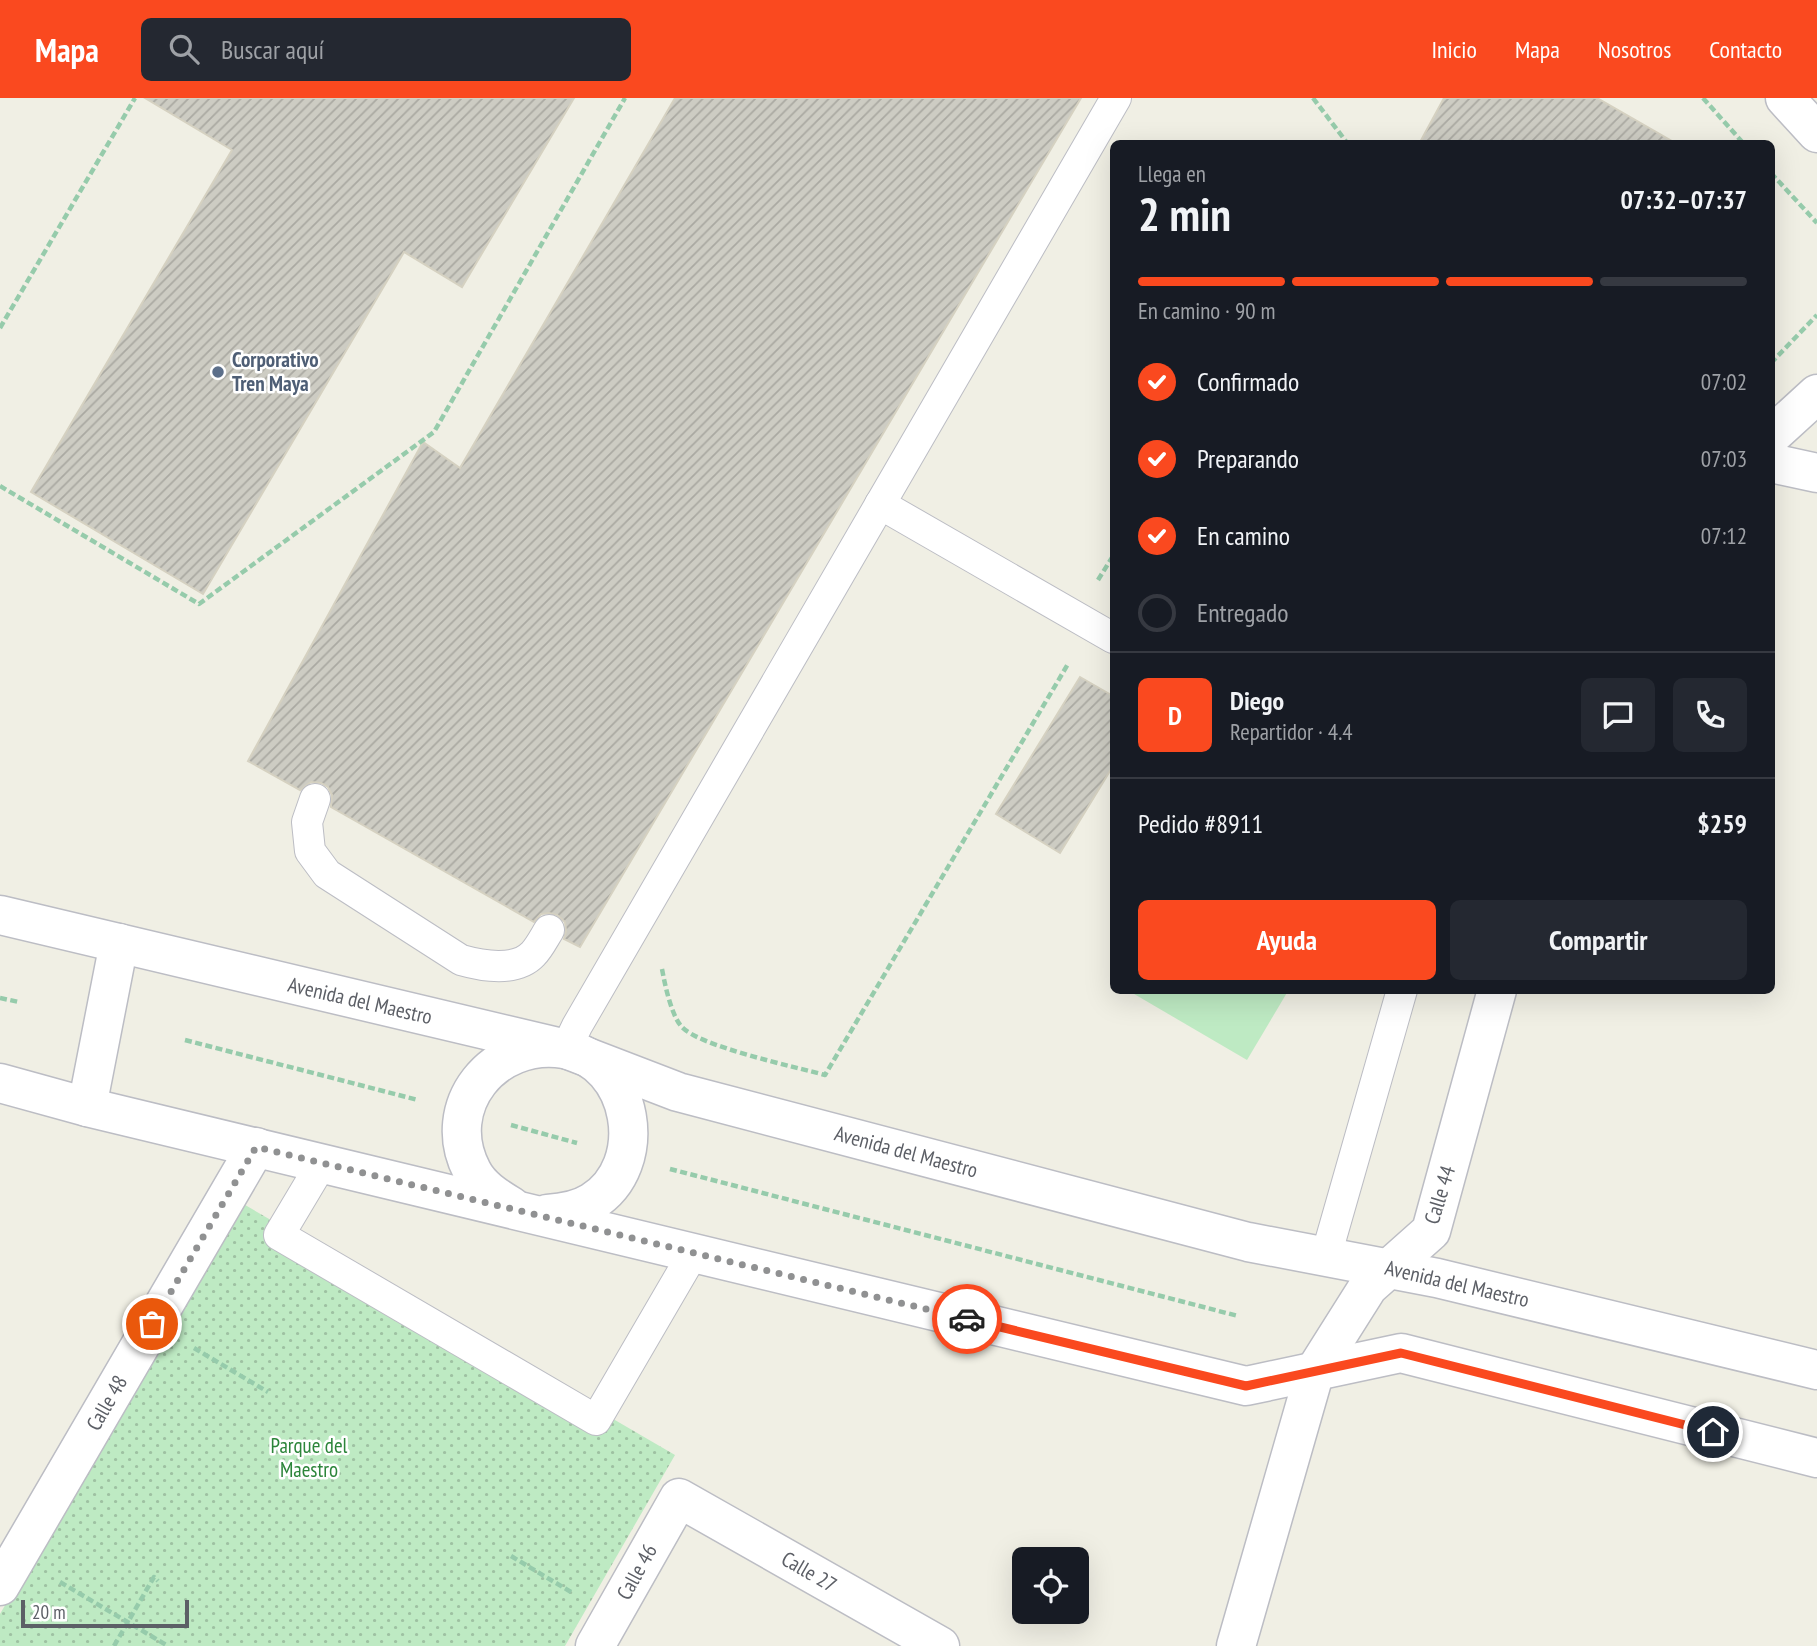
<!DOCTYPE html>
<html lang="es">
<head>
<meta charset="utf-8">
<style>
	body { margin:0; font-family:"PT Sans Narrow",sans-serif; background:#242831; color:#f1f3f6; height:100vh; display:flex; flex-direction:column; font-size:26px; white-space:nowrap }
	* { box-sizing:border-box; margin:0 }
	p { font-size:23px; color:#9ea1a6 }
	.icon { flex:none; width:38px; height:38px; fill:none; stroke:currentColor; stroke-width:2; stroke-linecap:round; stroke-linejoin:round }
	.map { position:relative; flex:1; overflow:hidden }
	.panel { position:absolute; left:1110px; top:42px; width:665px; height:854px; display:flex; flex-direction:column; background:#171b24; border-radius:10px; box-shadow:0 7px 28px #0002 }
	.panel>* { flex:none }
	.controls { position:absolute; left:1012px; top:1449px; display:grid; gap:14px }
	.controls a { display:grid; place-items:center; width:77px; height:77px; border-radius:10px; background:#171b24; box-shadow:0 7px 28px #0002; font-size:35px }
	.scale { position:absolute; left:21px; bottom:18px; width:168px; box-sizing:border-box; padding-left:7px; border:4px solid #5c5f66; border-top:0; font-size:19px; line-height:24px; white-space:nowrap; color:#5c5f66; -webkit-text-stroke:5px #fff; paint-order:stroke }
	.pin { position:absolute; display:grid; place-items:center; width:60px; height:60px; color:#fff; margin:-30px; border:4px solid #fff; border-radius:50%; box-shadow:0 2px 7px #0007 }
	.courier { position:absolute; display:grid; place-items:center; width:70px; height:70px; margin:-35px; border:5px solid #fa491f; border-radius:50%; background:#fff; color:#222; box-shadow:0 2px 9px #0007 }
	.head em { font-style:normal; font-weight:700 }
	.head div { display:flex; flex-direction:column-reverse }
	.head { display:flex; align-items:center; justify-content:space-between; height:119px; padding:0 28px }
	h1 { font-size:46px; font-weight:700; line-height:52px }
	.bar { display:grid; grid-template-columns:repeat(4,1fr); gap:10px 7px; align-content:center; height:84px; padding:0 28px }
	.bar i { height:9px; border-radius:5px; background:#363941 }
	.bar .current { background:#fa491f }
	.bar p { grid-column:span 4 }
	.line { display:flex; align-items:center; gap:18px; padding:0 28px; border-top:2px solid #363941 }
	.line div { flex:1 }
	.round { display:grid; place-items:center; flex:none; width:74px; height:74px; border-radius:10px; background:#242831 }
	ol { padding:0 28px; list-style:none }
	li { display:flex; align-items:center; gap:21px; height:77px }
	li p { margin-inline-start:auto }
	li .icon { padding:7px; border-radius:50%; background:#fa491f; color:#fff; stroke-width:4 }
	li:last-child { color:#9ea1a6 }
	li i { width:38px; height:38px; border:4px solid #363941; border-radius:50% }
	.cta { display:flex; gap:14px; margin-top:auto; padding:14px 28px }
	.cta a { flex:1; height:80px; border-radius:10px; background:#fa491f; color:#fff; font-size:28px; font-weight:700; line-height:80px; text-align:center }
	.cta a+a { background:#242831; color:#f1f3f6 }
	header { display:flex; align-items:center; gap:42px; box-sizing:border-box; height:98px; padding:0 35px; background:#fa491f; color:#fff }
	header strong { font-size:33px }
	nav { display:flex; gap:38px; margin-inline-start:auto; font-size:24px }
	.search { width:490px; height:63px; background:#242831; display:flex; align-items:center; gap:18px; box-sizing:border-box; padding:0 24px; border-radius:10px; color:#9ea1a6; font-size:26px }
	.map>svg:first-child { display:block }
	.park { fill:url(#park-dots) }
	.garden { fill:#beeac3 }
	.building { fill:url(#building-hatch); stroke:#d5d1c1; stroke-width:2 }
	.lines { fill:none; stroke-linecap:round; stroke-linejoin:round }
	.service-casing { stroke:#bcbdc4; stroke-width:32 }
	.minor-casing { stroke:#bcbdc4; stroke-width:41 }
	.tertiary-casing { stroke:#bcbdc4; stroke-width:41 }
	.path { stroke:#96cbab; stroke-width:4.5; stroke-dasharray:7 3.5; stroke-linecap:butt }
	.service { stroke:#fff; stroke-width:30 }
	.minor { stroke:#fff; stroke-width:38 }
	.tertiary { stroke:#fff; stroke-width:38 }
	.done { stroke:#909192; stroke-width:7; stroke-dasharray:0 12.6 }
	.route { stroke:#fa491f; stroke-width:9 }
	.service-dot { fill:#5c6f8a; stroke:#fff; stroke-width:2.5 }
	.labels { text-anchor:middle; stroke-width:5; stroke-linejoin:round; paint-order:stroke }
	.service-label { font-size:21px; font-weight:bold; fill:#4e5e75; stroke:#fff; text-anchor:start }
	.street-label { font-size:21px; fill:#5c5f66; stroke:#fff }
	.park-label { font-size:21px; fill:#2c853a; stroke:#fff }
</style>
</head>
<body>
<header>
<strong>Mapa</strong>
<div class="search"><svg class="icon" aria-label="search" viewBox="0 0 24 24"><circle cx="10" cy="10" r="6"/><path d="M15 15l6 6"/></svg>Buscar aquí</div>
<nav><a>Inicio</a><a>Mapa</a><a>Nosotros</a><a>Contacto</a></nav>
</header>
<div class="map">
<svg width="1817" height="1548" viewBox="0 0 1817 1548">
	<defs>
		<pattern id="park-dots" width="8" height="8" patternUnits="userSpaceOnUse" patternTransform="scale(1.75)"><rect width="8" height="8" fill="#beeac3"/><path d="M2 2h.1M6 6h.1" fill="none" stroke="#9ec1a2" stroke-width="1.8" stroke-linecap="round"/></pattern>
		<pattern id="building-hatch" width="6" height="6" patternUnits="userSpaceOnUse" patternTransform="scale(1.75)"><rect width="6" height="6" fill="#cdccc3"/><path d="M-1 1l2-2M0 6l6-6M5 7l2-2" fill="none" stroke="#aaa9a2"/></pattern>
	</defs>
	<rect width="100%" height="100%" fill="#f0efe4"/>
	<path class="park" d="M240,1104L675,1357L565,1548H0V1516Z"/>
	<path class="garden" d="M1129,893L1288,892V893L1247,962Z"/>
	<g class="building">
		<path d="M145,0H574L462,189L404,154L203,496L31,394L232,52Z"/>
		<path d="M675,0H1081L580,849L564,841L566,833L565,824L557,817L549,815L541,816L534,824L331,709L332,697L328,689L321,685L311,684L300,692L248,663L423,344L460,370Z"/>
		<path d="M1444,0H1597L1677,46H1419Z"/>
		<path d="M1080,579L1113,598V668L1060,755L996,716Z"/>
	</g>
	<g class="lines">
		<defs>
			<g id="service">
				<path d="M880,406L1113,540"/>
				<path d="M315,701L307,724L310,753L327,776L461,862C482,868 516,874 533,856C539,850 544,840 549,832"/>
				<path d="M566,951L577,928L1116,0"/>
				<path d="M322,1065L279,1137L596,1322L694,1154"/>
				<path d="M1326,1158L1402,892"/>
			</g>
			<g id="minor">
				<path d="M1785,0L1817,35"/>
				<path d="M1771,338L1817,296"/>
				<path d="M1771,365L1817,375"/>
				<path d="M0,1488L256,1049"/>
				<path d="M595,1548L679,1400L940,1548"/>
				<path d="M1236,1548L1315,1273L1368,1189L1431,1133L1497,892"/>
			</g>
			<g id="tertiary">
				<path d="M0,817L566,951L678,994L1248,1144L1437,1180L1817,1272"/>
				<path d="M0,985L87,1009L1246,1288L1401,1255L1817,1360"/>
				<path d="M87,1009L119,845"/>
				<path d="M511,1108C496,1099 480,1089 472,1073C438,1008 494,940 564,951C634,963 652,1067 592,1104C578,1113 563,1115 547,1116"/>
			</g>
		</defs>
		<use href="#service" class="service-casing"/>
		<use href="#minor" class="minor-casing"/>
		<use href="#tertiary" class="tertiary-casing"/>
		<g class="path">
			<path d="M1313,0L1348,46"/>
			<path d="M1703,0L1744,46"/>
			<path d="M1771,75L1817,125"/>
			<path d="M0,230L135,0"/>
			<path d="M1771,265L1817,217"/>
			<path d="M0,388L199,506L434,334L625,0"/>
			<path d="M1098,482L1113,458"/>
			<path d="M662,871C665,887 671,916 681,928C697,948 796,969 825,977L1068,566"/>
			<path d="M0,900L19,904"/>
			<path d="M185,942L418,1002"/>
			<path d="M511,1027L577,1045"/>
			<path d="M670,1071L1238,1218"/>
			<path d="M194,1250L268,1294"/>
			<path d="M511,1458L571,1494"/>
			<path d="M60,1484L168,1548"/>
			<path d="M114,1548L154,1479L158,1483"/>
		</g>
		<use href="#service" class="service"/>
		<use href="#minor" class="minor"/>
		<use href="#tertiary" class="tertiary"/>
	</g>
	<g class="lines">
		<path class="done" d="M152,1226L256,1049L967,1221"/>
		<path class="route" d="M967,1221L1246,1288L1401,1255L1713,1334"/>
	</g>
	<circle class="service-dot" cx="218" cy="274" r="7"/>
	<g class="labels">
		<g class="service-label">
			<text x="232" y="269">Corporativo<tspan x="232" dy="24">Tren Maya</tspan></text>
		</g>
		<g class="street-label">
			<text transform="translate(360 903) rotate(13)" y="7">Avenida del Maestro</text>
			<text transform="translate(906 1054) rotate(15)" y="7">Avenida del Maestro</text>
			<text transform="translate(1440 1097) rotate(-73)" y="7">Calle 44</text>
			<text transform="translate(1457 1186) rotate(13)" y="7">Avenida del Maestro</text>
			<text transform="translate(107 1305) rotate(-60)" y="7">Calle 48</text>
			<text transform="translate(637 1474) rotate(-61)" y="7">Calle 46</text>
			<text transform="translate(809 1474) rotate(30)" y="7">Calle 27</text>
		</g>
		<g class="park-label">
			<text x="309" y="1355">Parque del<tspan x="309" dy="24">Maestro</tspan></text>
		</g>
	</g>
</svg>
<div class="controls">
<a><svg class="icon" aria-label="locate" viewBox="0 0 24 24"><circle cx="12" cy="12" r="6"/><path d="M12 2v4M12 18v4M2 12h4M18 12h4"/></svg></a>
</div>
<div class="scale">20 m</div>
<div class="pin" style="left:152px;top:1226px;background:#ea580c"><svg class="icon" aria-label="bag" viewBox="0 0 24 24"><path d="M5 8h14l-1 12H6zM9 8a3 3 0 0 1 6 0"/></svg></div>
<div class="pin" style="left:1713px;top:1334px;background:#1f2937"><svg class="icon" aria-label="home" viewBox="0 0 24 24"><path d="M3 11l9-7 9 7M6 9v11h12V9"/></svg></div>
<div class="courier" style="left:967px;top:1221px"><svg class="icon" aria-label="car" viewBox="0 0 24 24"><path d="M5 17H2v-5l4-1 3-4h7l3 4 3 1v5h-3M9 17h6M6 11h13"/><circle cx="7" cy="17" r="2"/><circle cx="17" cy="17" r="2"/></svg></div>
<section class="panel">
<div class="head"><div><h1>2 min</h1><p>Llega en</p></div><em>07:32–07:37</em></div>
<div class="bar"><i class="current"></i><i class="current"></i><i class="current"></i><i></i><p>En camino · 90 m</p></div>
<ol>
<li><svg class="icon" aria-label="check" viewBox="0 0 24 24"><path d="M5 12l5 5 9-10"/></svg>Confirmado<p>07:02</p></li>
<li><svg class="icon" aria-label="check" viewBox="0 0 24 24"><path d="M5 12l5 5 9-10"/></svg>Preparando<p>07:03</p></li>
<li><svg class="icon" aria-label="check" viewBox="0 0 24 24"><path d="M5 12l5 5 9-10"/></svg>En camino<p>07:12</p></li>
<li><i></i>Entregado</li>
</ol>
<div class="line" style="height:126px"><b class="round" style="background:#fa491f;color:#fff">D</b><div><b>Diego</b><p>Repartidor · 4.4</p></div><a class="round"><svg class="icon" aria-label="chat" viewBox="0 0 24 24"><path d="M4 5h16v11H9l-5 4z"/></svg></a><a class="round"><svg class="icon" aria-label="phone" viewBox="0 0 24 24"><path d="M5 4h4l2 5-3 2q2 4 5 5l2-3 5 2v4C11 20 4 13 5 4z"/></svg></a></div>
<div class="line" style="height:91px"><div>Pedido #8911</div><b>$259</b></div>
<div class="cta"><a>Ayuda</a><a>Compartir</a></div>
</section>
</div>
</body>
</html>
